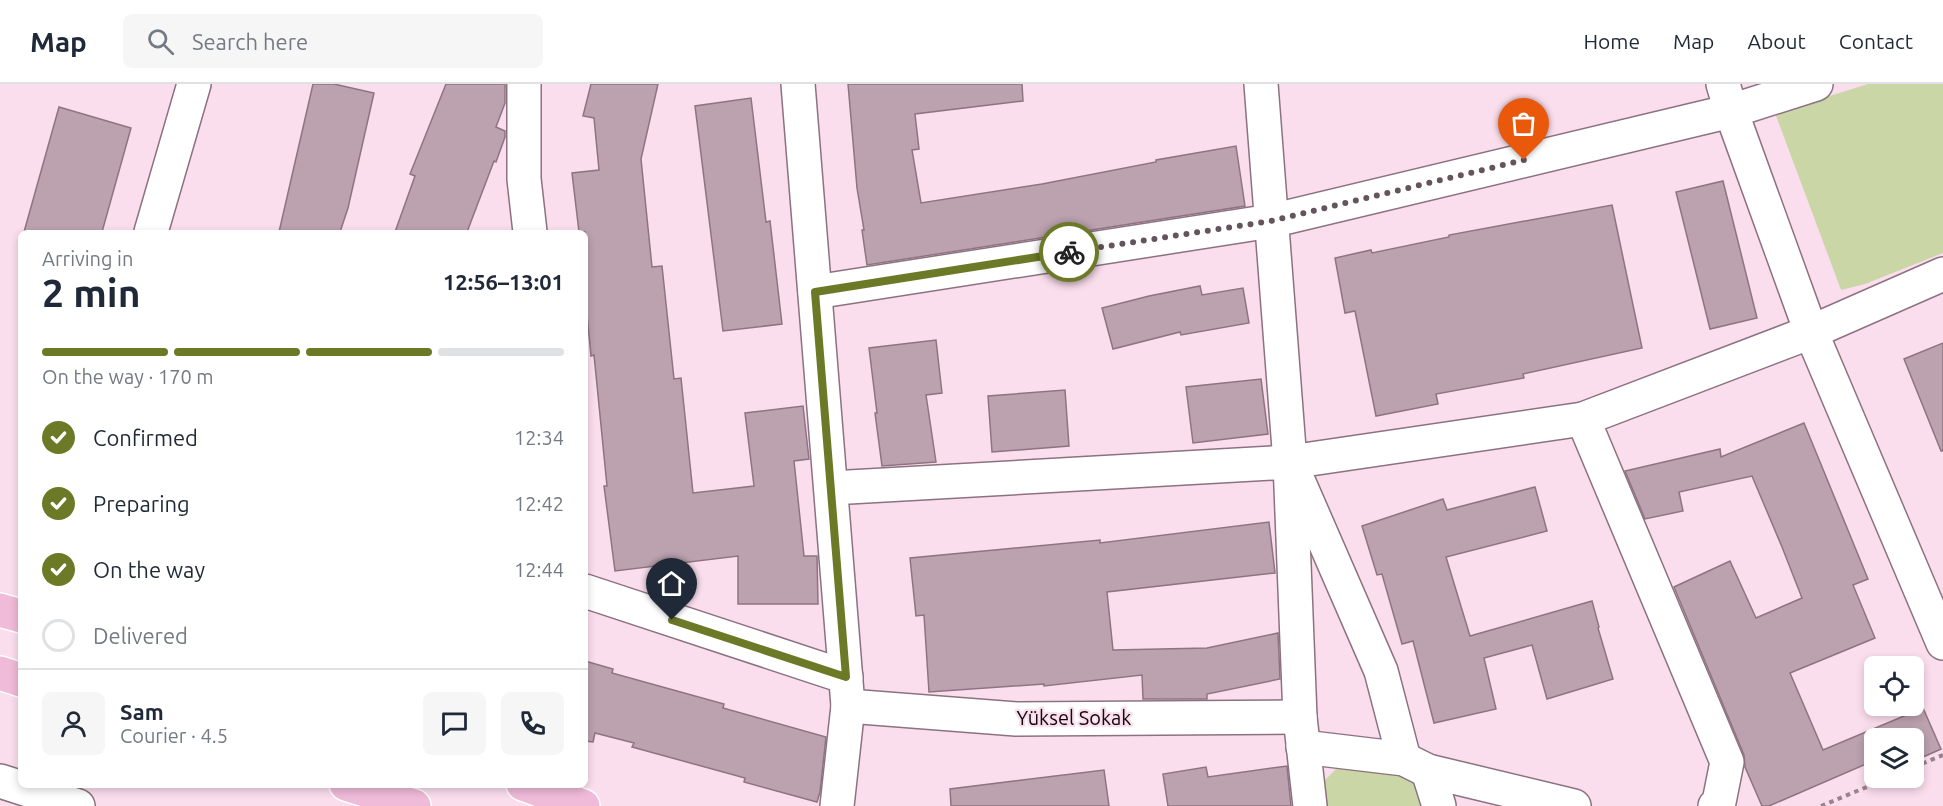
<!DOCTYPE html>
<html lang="en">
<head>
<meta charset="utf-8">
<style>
	body { margin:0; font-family:Ubuntu,sans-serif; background:#f6f6f7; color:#1f2937; height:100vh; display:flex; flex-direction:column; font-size:22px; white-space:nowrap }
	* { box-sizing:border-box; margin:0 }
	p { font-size:20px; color:#747a83 }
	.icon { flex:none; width:33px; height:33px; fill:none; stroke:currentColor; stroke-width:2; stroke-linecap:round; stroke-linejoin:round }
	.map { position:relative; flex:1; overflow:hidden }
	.side { position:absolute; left:18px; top:146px; width:570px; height:558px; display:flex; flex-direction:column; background:#fff; border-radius:9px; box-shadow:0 3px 9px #0003 }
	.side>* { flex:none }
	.fabs { position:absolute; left:1864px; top:572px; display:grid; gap:12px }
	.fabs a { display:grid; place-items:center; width:60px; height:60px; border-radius:9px; background:#fff; box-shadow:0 3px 9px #0003; font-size:30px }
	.pin { position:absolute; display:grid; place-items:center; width:51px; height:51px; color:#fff; margin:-62px -26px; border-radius:50% 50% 50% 0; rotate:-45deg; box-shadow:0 0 6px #0007 }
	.pin .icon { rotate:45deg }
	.courier { position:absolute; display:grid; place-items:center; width:60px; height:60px; margin:-30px; border:4px solid #6c7926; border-radius:50%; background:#fff; color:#222; box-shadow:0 2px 8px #0007 }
	.summary em { font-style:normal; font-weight:700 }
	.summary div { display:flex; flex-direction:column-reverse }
	.summary { display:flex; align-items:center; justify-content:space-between; height:102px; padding:0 24px }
	h1 { font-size:39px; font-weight:700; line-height:45px }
	.bar { display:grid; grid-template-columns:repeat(4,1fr); gap:9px 6px; align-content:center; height:72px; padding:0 24px }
	.bar i { height:8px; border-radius:4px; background:#e0e1e3 }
	.bar .current { background:#6c7926 }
	.bar p { grid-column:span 4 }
	.line { display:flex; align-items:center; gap:15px; padding:0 24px; border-top:2px solid #e0e1e3 }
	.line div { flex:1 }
	.round { display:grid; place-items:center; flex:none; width:63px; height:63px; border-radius:9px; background:#f6f6f7 }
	ol { padding:0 24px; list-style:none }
	li { display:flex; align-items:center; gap:18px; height:66px }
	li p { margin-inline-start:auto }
	li .icon { padding:6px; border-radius:50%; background:#6c7926; color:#fff; stroke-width:4 }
	li:last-child { color:#747a83 }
	li i { width:33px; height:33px; border:3px solid #e0e1e3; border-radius:50% }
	header { display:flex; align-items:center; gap:36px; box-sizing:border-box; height:84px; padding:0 30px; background:#fff; border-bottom:2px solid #e0e1e3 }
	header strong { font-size:28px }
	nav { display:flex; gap:33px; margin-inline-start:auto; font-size:21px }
	.search { width:420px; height:54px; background:#f6f6f7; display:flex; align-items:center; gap:15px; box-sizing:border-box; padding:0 21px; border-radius:9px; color:#747a83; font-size:22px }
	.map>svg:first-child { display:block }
	.green { fill:#cbd6a7 }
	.building { fill:#bca1af; stroke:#8e7482; stroke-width:1.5 }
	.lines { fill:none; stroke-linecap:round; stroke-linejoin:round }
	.minor-casing { stroke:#8c7280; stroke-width:36 }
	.tertiary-casing { stroke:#8c7280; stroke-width:36 }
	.primary-casing { stroke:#fff; stroke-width:36 }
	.path { stroke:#97838d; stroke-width:4; stroke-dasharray:4.5 4.5; stroke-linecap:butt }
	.minor { stroke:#fff; stroke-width:33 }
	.tertiary { stroke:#fff; stroke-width:33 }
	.primary { stroke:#f0bbd9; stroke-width:33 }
	.done { stroke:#64545c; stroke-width:6; stroke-dasharray:0 10.8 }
	.route { stroke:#6c7926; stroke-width:8 }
	.labels { text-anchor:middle; stroke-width:4.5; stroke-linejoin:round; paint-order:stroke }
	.street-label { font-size:20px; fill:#12090e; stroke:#fbdeed }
</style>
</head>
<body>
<header>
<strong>Map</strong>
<div class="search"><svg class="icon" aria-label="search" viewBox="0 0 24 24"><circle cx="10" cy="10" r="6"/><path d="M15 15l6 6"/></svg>Search here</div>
<nav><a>Home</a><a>Map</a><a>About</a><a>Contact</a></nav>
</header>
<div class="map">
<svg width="1943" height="722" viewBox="0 0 1943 722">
	<rect width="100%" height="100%" fill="#fbdeed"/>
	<g class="green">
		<path d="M1868,0H1943V169L1865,200L1841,206L1775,29Z"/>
		<path d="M1337,684L1384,687L1413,697L1420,722H1327L1325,696Z"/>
	</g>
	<g class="building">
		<path d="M313,0H334L374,9L348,124L340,148H279Z"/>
		<path d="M446,0H505V19L496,43L505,47V53L496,78L494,77L467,148H395L415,92L410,90Z"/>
		<path d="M591,0H658L641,75L652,183L662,182L674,295L681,294L693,409L754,402L745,329L803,322L809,375L794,377L804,472H817L818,520H738V472L615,487L604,402H607L594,271L591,272L585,209V148H579L572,89L599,86L594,34L583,32Z"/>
		<path d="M848,0H1022L1023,17L915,30L919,65L912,66L921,119L1042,100L1156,78V76L1236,62L1245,122L867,181L862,146H864L857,104Z"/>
		<path d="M751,14L766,138L770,137L782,240L723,247L695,22Z"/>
		<path d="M59,23L131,44L102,148H24Z"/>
		<path d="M1723,97L1757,234L1710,245L1676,108Z"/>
		<path d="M1612,121L1642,264L1523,290L1524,294L1436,310L1438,320L1376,332L1355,227L1345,229L1335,174L1371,166L1372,169L1449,153V151Z"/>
		<path d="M1200,202L1202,211L1243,204L1249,239L1181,251L1180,248L1113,265L1102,224L1149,212Z"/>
		<path d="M936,256L942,309L926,311L936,378L882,382L875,329H877L869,264Z"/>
		<path d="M1943,259V367H1941L1904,275Z"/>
		<path d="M1261,295L1268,350L1193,359L1186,303Z"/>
		<path d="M1065,306L1069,362L992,368L988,312Z"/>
		<path d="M1804,339L1868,495L1853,501L1875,554L1790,589L1823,666L1923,624L1941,665L1914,677V654H1875V682L1873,677L1769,722H1762L1745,683L1744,671L1674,503L1730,477L1756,534L1802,514L1782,463L1752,392L1679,408L1683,427L1645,435L1625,387L1720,365L1721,373Z"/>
		<path d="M1535,403L1547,447L1446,473L1470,552L1592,517L1599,543L1598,544L1613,595L1547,615L1532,561L1484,574L1496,625L1434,639L1413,557L1402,560L1382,490L1377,491L1362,442L1443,415L1447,426Z"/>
		<path d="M1269,438L1275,489L1107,508L1113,566L1207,564L1278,549L1280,595L1207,610V615H1143L1142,591L1044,602V600L929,608L924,531L916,532L910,474L1100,456V459Z"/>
		<path d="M585,577L613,585L612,589L724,620L723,624L826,653L820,708L817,718L744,698L745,694L632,663L634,659L595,649L593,658L585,657Z"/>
		<path d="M1287,682L1291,722H1168L1163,690L1206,683L1208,693Z"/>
		<path d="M1104,686L1109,722H951L950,705Z"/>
	</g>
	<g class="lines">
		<defs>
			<g id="minor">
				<path d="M524,0V95L530,148"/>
				<path d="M798,0L848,622L837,722"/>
				<path d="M1261,0L1290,378L1300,633L1310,722"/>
				<path d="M815,208L1271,137L1731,27L1816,0"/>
				<path d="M1583,335L1727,678L1719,718L1715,722"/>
				<path d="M831,404L1290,378"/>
				<path d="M585,507L846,593"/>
				<path d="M848,622L1016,635L1300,633"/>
				<path d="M1303,663L1404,675L1428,687L1574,722"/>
				<path d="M1404,675L1381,587L1290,378L1583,335L1811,248L1943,190"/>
				<path d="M1428,687L1439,722"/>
				<path d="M0,697L78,722"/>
			</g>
			<g id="tertiary">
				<path d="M1723,0L1731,27L1811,248L1943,559"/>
				<path d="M151,148L194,0"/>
			</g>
			<g id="primary">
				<path d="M0,526L21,532"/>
				<path d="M0,589L21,596"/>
				<path d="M346,700L414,722"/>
				<path d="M523,700L583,722"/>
			</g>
		</defs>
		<use href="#minor" class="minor-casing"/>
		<use href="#tertiary" class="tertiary-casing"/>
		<use href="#primary" class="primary-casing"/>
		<g class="path">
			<path d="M1914,683L1943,671"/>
			<path d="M1821,722L1891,693"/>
		</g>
		<use href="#minor" class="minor"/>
		<use href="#tertiary" class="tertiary"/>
		<use href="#primary" class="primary"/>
	</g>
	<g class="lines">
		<path class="done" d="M1069,168L1271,137L1524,76"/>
		<path class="route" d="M672,536L846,593L815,208L1069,168"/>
	</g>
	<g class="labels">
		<g class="street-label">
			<text x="1074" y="641">Yüksel Sokak</text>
		</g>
	</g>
</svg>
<div class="fabs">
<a><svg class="icon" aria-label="locate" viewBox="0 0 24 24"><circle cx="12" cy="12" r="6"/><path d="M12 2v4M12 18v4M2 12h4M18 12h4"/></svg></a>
<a><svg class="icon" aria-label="layers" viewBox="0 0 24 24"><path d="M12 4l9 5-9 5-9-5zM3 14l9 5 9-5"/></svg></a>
</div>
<div class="pin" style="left:1524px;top:76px;background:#ea580c"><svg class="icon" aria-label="bag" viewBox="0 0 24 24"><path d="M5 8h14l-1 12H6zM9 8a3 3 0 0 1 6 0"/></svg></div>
<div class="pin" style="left:672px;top:536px;background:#1f2937"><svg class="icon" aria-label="home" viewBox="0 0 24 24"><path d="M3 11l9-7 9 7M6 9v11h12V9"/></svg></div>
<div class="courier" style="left:1069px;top:168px"><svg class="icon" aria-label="bike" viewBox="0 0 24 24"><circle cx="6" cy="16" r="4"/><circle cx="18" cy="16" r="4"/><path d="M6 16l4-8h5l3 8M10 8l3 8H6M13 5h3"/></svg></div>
<section class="side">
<div class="summary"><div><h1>2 min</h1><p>Arriving in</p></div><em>12:56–13:01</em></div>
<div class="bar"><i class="current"></i><i class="current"></i><i class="current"></i><i></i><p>On the way · 170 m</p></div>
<ol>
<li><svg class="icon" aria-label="check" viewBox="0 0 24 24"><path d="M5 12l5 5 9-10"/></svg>Confirmed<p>12:34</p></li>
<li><svg class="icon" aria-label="check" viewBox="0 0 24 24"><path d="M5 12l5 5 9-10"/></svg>Preparing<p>12:42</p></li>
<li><svg class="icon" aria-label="check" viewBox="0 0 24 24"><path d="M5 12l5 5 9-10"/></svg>On the way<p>12:44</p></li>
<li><i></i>Delivered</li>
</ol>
<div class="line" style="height:108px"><a class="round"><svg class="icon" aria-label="person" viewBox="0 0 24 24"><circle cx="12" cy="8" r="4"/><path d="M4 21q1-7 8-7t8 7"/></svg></a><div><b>Sam</b><p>Courier · 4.5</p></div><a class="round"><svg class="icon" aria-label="chat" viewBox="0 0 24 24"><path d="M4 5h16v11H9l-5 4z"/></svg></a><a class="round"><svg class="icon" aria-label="phone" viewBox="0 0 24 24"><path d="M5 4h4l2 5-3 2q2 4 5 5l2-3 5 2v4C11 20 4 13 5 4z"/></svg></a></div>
</section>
</div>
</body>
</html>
